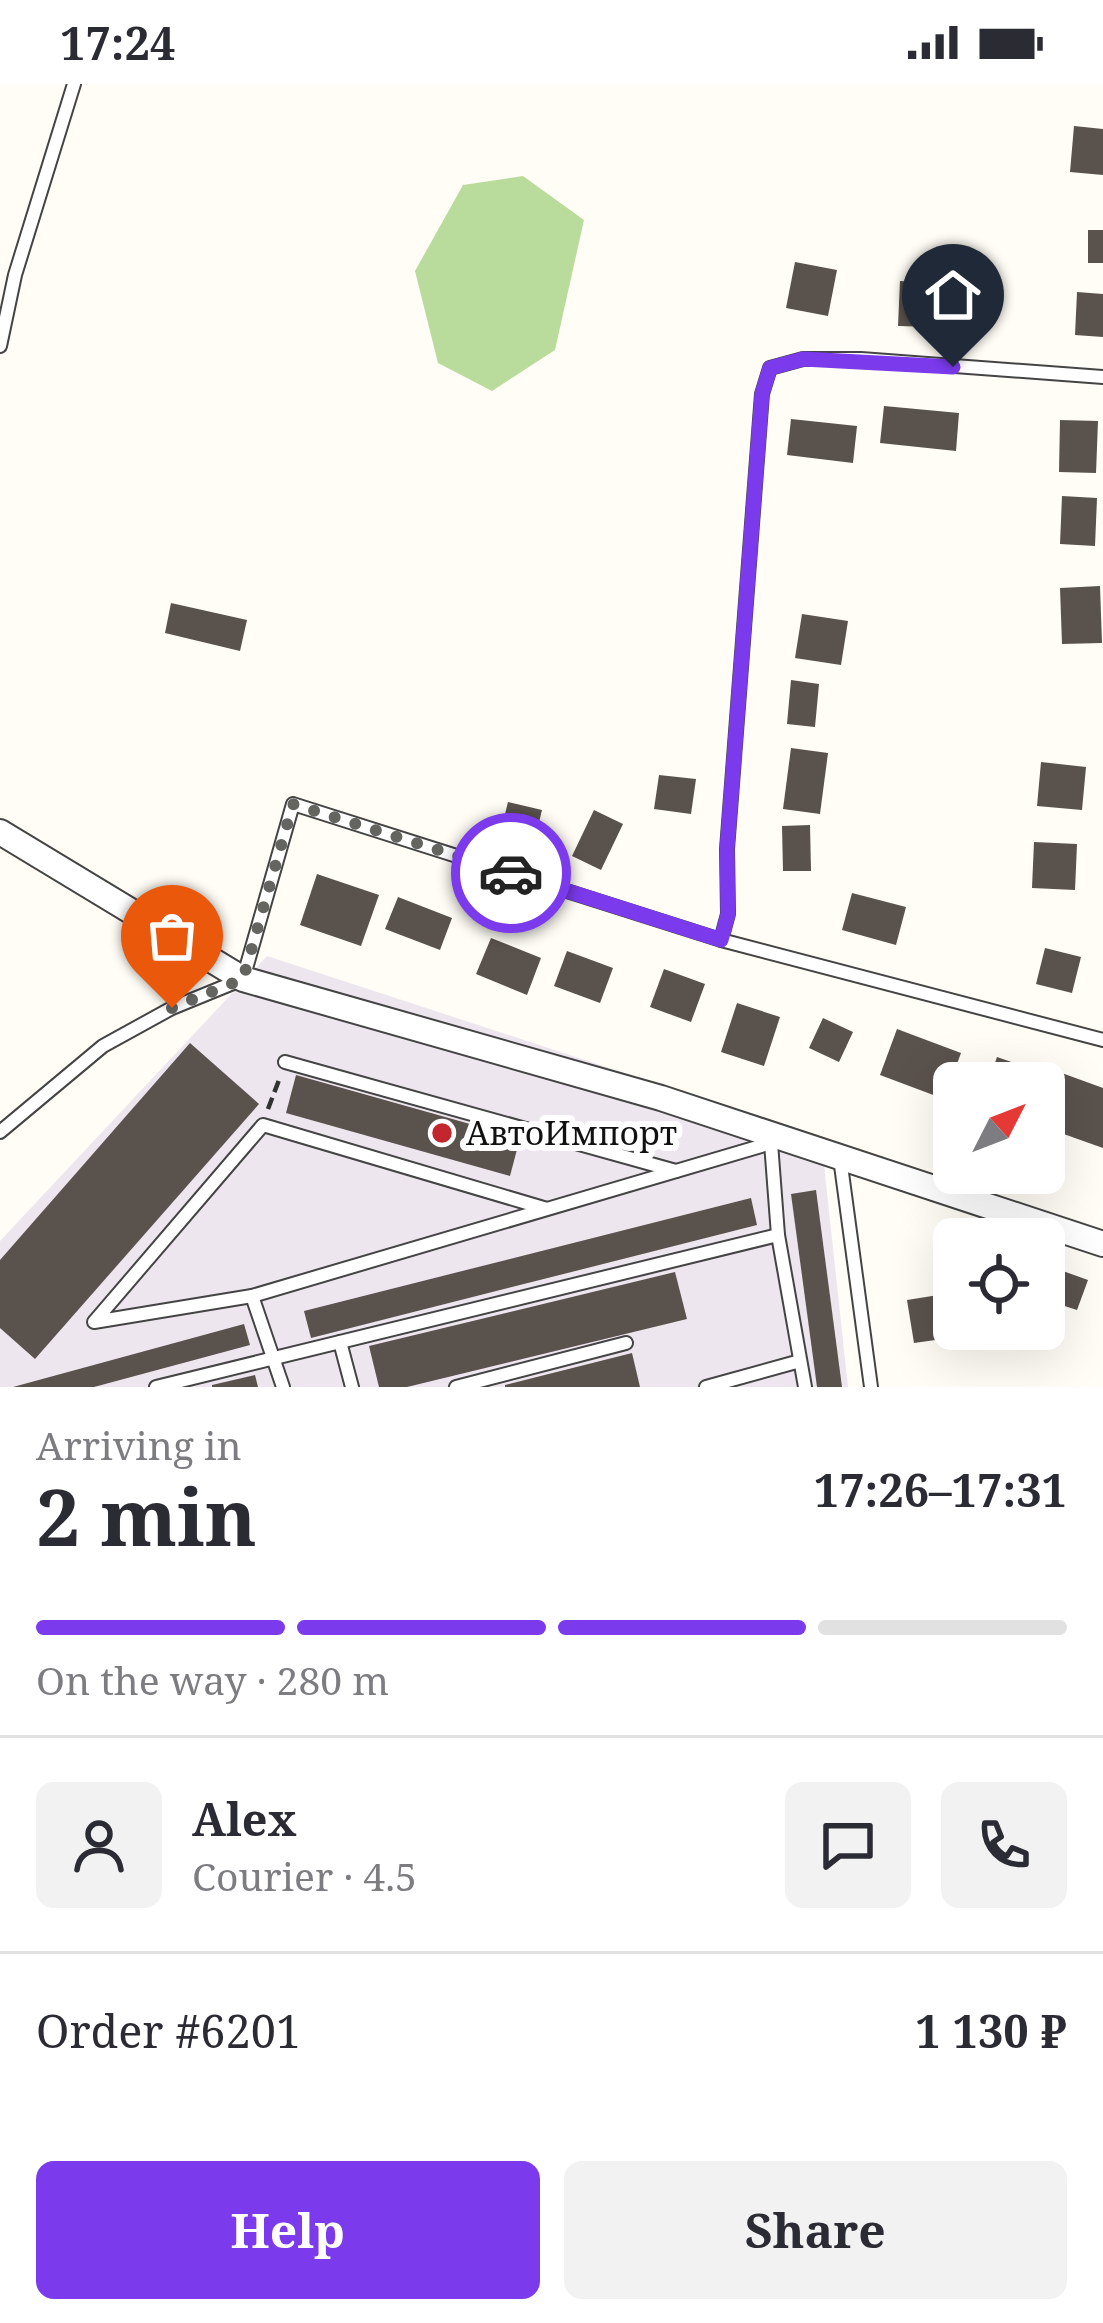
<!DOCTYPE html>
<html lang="en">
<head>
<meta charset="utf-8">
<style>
	body { margin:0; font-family:"Noto Serif",serif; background:#f2f2f3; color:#2b2b33; height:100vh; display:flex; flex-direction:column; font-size:45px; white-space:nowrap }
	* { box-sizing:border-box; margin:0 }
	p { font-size:39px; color:#7c7c81 }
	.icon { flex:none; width:66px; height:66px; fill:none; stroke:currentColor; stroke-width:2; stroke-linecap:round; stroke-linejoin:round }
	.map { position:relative; height:1303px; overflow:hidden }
	.sheet { display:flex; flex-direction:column; background:#fff; flex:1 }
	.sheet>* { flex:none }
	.needle { width:78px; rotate:48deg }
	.buttons { position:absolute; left:933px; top:978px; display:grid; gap:24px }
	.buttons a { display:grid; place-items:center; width:132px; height:132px; border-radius:18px; background:#fff; box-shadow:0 12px 48px #0002; font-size:60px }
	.pin { position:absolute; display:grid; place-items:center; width:102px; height:102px; color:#fff; margin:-123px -51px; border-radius:50% 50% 50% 0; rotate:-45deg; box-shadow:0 0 12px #0007 }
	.pin .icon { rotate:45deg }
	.courier { position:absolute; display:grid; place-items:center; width:120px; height:120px; margin:-60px; border:9px solid #7c3aed; border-radius:50%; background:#fff; color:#222; box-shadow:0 3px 15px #0007 }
	.headline em { font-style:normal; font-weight:700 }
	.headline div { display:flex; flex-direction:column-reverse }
	.headline { display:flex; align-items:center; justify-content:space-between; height:204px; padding:0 36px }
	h1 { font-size:78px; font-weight:700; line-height:90px }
	.bar { display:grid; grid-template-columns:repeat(4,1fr); gap:18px 12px; align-content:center; height:144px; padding:0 36px }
	.bar i { height:15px; border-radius:9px; background:#e1e1e2 }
	.bar .selected { background:#7c3aed }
	.bar p { grid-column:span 4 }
	.line { display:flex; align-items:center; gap:30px; padding:0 36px; border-top:3px solid #e1e1e2 }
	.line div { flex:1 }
	.round { display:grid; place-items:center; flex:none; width:126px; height:126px; border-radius:18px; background:#f2f2f3 }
	.button { display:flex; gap:24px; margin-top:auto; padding:24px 36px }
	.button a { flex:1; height:138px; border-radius:18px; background:#7c3aed; color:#fff; font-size:48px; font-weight:700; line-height:138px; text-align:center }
	.button a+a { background:#f2f2f3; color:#2b2b33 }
	.status { display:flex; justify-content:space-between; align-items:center; height:84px; padding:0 60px; background:#fff; direction:ltr }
	.status svg { height:33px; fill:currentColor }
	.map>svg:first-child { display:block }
	.industrial { fill:#eee6ef }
	.forest { fill:#b9dc9c }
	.building { fill:#5a524d }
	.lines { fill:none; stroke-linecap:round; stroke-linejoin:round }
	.lane-casing { stroke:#444; stroke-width:16 }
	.street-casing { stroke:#444; stroke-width:28 }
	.path { stroke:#333; stroke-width:4.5; stroke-dasharray:12 6; stroke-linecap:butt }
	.lane { stroke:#fff; stroke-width:12 }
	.street { stroke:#fff; stroke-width:24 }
	.done { stroke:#646461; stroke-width:12; stroke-dasharray:0 21.6 }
	.route { stroke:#7c3aed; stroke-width:15 }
	.poi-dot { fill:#c4262e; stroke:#fff; stroke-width:4.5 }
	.labels { text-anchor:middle; stroke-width:12; stroke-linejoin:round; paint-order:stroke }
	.poi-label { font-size:33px; fill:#111; stroke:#fff; text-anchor:start }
</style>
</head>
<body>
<div class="status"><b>17:24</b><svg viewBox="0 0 49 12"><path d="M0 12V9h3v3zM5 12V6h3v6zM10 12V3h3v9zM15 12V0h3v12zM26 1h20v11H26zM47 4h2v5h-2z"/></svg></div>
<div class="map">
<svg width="1103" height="1303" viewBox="0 0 1103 1303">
	<rect width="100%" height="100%" fill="#fffdf5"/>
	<path class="industrial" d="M267,872L821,1053L848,1303H0V1157Z"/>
	<path class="forest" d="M523,92L584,136L555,266L492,307L438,279L415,187L463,101Z"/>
	<g class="building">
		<path d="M1074,42L1103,45V91L1070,88Z"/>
		<rect x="1088" y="146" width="15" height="33"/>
		<path d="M795,178L837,186L828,232L786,224Z"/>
		<path d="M900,197L936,199L935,243L898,242Z"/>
		<path d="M1077,208L1103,210V253L1075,251Z"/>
		<path d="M884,322L959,329L956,367L880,359Z"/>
		<path d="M791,335L857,342L853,379L787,371Z"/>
		<path d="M1060,336L1098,337L1096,389L1059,388Z"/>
		<path d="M1062,412L1097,414L1095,462L1060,460Z"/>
		<path d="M1100,502L1102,559L1062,560L1060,504Z"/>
		<path d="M171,519L247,536L240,567L165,549Z"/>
		<path d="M802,530L848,537L841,581L795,574Z"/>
		<path d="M791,596L819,600L815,643L787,640Z"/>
		<path d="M791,664L828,669L820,730L783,725Z"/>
		<path d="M1041,678L1086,683L1082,726L1037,722Z"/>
		<path d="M659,691L696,695L691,730L654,725Z"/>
		<path d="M508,718L542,726L533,763L499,754Z"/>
		<path d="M594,726L623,740L601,786L572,772Z"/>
		<path d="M810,741L811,787H783L782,742Z"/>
		<path d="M1034,758L1077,760L1075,806L1032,804Z"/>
		<path d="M317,790L379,811L361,862L300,841Z"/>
		<path d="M852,809L906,823L896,861L842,846Z"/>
		<path d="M398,813L452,834L440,866L385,845Z"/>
		<path d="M491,854L541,874L527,911L476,890Z"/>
		<path d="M1045,864L1081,873L1072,909L1036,900Z"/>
		<path d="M567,867L613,884L600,919L554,902Z"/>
		<path d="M664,885L705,900L691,938L650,923Z"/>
		<path d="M737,919L780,933L764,982L721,968Z"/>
		<path d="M823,934L853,948L839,978L809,964Z"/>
		<path d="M897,945L961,969L944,1015L880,991Z"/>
		<path d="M190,959L259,1020L35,1275L0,1244V1176Z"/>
		<path d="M997,973L1038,987L1034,999H988Z"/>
		<path d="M1059,988L1103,1004V1064L1044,1043V1029Z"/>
		<path d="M296,991L520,1054L510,1092L286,1029Z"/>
		<path d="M816,1106L842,1303H817L791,1110Z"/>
		<path d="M751,1114L757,1141L311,1254L304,1227Z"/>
		<path d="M1060,1186L1088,1196L1077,1226L1049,1217Z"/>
		<path d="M675,1188L687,1235L407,1303H379L369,1262Z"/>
		<path d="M951,1209L957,1253L914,1259L907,1216Z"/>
		<path d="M244,1240L250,1261L94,1303H13Z"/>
		<path d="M632,1269L640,1303H505V1301Z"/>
		<path d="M255,1291L258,1303H212V1301Z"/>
	</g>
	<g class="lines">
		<defs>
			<g id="lane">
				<path d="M0,262L15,191L74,0"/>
				<path d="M1103,293L861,275H803L770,284L762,310L727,765L728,830L721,856L1103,956"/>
				<path d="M285,978L676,1087"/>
				<path d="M0,1048L103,962L172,924L243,895L293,720L721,856"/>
				<path d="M771,1059L778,1151L805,1303"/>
				<path d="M840,1074L871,1303"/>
				<path d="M547,1125L263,1041L94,1238L252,1212L778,1057"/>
				<path d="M252,1212L283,1303"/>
				<path d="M340,1258L352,1303"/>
				<path d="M156,1303L778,1151"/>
				<path d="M456,1303L626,1259"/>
				<path d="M706,1303L800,1277"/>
			</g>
			<path id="street" d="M0,748L243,895L661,1014L1103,1160"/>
		</defs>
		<use href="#lane" class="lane-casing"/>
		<use href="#street" class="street-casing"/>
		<path class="path" d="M268,1025L279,996"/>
		<use href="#lane" class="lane"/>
		<use href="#street" class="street"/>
	</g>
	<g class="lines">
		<path class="done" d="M172,924L243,895L293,720L511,789"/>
		<path class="route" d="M511,789L721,856L728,830L727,765L762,310L770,284L803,275L953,283"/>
	</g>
	<circle class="poi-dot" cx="442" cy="1049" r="12"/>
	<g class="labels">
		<g class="poi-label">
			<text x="466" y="1061">АвтоИмпорт</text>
		</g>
	</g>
</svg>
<div class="buttons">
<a><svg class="needle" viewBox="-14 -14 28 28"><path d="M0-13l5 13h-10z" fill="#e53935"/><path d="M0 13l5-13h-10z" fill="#7c7c81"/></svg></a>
<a><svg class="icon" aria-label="locate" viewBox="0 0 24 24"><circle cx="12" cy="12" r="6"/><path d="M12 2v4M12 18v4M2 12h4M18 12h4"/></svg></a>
</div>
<div class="pin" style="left:172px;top:924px;background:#ea580c"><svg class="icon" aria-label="bag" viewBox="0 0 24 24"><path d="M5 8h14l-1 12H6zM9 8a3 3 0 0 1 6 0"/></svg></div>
<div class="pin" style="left:953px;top:283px;background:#1f2937"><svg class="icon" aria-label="home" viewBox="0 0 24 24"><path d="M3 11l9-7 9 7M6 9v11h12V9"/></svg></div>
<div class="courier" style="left:511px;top:789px"><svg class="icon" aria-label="car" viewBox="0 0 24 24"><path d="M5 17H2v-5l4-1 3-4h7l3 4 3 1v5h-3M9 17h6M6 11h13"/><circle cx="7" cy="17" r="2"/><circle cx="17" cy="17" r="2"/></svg></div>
</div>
<section class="sheet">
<div class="headline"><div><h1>2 min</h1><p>Arriving in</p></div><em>17:26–17:31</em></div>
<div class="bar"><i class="selected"></i><i class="selected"></i><i class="selected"></i><i></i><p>On the way · 280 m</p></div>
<div class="line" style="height:216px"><a class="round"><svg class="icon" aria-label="person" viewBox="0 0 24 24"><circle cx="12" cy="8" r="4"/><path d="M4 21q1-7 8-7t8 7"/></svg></a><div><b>Alex</b><p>Courier · 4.5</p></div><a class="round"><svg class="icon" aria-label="chat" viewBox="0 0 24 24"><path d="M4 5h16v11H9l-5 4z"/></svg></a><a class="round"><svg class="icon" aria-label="phone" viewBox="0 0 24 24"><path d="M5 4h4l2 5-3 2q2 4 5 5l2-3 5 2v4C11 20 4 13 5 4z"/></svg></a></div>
<div class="line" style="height:156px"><div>Order #6201</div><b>1 130 ₽</b></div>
<div class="button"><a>Help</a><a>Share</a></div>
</section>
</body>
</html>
